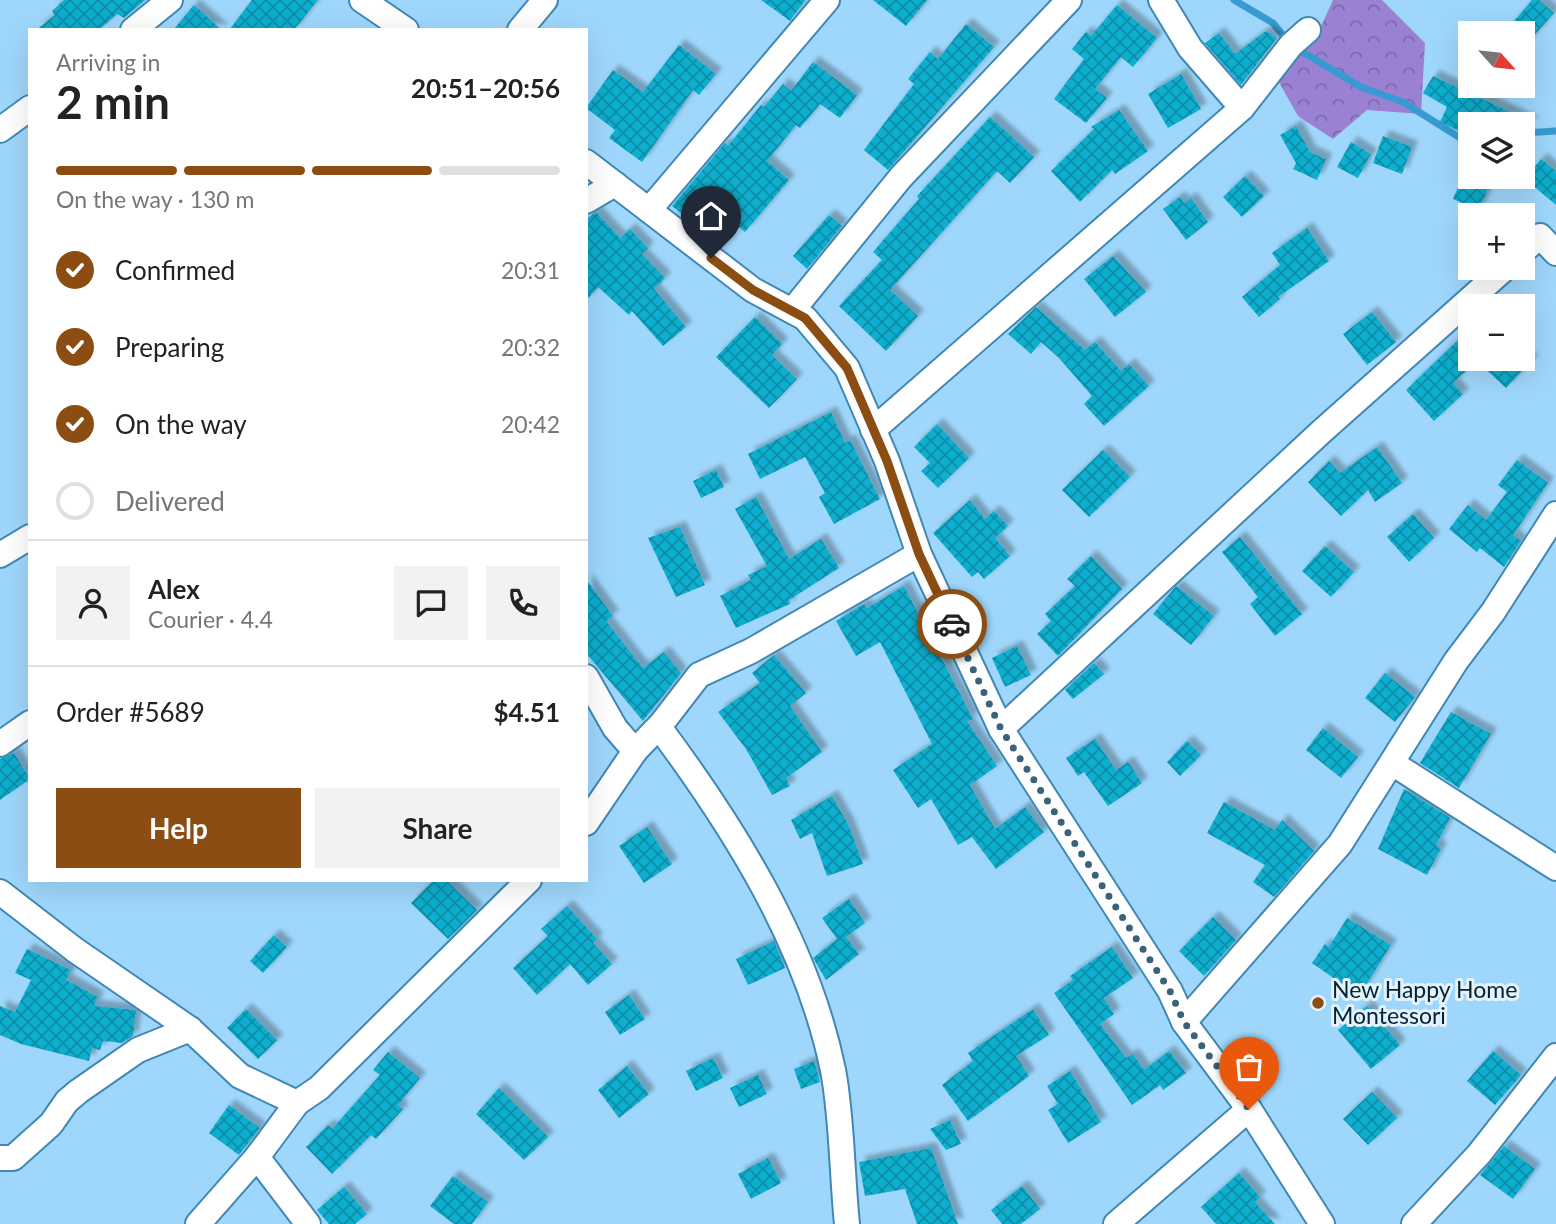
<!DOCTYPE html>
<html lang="en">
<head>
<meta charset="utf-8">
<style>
	body { margin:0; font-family:Lato,sans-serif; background:#f2f2f2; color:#222; height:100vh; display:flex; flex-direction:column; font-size:26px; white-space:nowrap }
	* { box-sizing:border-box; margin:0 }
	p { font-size:23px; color:#767676 }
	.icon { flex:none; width:38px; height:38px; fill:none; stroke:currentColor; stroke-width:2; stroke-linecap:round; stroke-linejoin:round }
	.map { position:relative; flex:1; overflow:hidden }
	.drawer { position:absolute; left:28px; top:28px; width:560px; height:854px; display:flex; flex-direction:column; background:#fff; border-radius:0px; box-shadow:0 7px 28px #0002 }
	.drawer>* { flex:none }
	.needle { width:46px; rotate:117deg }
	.tools { position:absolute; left:1458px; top:21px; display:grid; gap:14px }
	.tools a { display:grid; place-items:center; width:77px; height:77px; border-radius:0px; background:#fff; box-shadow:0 7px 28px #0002; font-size:35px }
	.pin { position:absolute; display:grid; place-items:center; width:60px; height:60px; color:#fff; margin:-72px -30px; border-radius:50% 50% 50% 0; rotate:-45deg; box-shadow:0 0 7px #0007 }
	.pin .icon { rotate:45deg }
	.courier { position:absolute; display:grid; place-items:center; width:70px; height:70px; margin:-35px; border:5px solid #8c4d12; border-radius:50%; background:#fff; color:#222; box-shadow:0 2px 9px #0007 }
	.overview em { font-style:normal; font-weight:700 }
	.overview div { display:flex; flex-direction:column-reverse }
	.overview { display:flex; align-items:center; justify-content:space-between; height:119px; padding:0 28px }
	h1 { font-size:46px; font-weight:700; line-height:52px }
	.bar { display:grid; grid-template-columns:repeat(4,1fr); gap:10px 7px; align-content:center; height:84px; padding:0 28px }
	.bar i { height:9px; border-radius:5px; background:#e0e0e0 }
	.bar .on { background:#8c4d12 }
	.bar p { grid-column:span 4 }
	.line { display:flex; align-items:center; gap:18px; padding:0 28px; border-top:2px solid #e0e0e0 }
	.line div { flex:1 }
	.round { display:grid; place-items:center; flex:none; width:74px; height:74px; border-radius:0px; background:#f2f2f2 }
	ol { padding:0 28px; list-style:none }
	li { display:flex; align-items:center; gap:21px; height:77px }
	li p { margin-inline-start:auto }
	li .icon { padding:7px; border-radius:50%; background:#8c4d12; color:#fff; stroke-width:4 }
	li:last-child { color:#767676 }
	li i { width:38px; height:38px; border:4px solid #e0e0e0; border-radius:50% }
	.cta { display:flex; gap:14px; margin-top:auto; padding:14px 28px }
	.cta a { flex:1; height:80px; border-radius:0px; background:#8c4d12; color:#fff; font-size:28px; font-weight:700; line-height:80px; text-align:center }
	.cta a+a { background:#f2f2f2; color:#222 }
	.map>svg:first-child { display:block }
	.forest { fill:url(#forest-crowns) }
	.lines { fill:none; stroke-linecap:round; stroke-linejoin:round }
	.stream { stroke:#379ad2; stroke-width:7 }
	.building { fill:url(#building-cross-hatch); filter:url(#shadow) }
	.minor-casing { stroke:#4088b3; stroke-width:28 }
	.minor { stroke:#fff; stroke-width:24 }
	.done { stroke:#3a627a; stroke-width:7; stroke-dasharray:0 12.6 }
	.route { stroke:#8c4d12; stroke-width:9 }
	.poi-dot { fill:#8c4d12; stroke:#e4f2fb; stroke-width:2.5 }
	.labels { text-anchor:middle; stroke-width:6; stroke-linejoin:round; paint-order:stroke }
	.poi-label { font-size:23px; fill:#042334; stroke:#e4f2fb; text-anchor:start }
</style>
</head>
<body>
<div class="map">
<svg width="1556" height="1224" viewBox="0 0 1556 1224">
	<defs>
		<pattern id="forest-crowns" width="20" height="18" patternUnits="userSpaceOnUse" patternTransform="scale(1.75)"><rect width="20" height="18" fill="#9b81d3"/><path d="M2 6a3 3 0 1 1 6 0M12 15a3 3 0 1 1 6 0" fill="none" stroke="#7c69ac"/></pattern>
		<pattern id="building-cross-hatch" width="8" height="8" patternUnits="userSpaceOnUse" patternTransform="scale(1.75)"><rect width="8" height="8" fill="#0eaece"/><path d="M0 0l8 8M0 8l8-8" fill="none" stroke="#0b8da8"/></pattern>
		<filter id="shadow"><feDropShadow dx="6" dy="-6" stdDeviation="2" flood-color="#0004"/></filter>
	</defs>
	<rect width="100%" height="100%" fill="#9fd7fc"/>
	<path class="forest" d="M1333,0H1382L1425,43L1421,114L1367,110L1333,139L1298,116L1276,77L1316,37Z"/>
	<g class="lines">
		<g class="stream">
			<path d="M1234,0L1273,23L1291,45L1361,87L1403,102L1462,139L1470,138"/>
			<path d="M1522,133L1556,131"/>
		</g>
	</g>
	<g class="building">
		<path d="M64,0H145L124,18L117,14L99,30H36L55,15L52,11Z"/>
		<path d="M252,0H318L294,30H229Z"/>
		<path d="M761,0H805L790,21Z"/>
		<path d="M873,0H927L906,26Z"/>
		<path d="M1532,0H1539L1554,13L1522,49V33H1504Z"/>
		<path d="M194,5L222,30H173Z"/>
		<path d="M1117,5L1157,38L1133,67L1121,57L1095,89L1107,98L1086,123L1054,99L1084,59L1072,49L1086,32L1091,36Z"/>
		<path d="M966,24L994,47L888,170L864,150L914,84L908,79L930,52L938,59Z"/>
		<path d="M1266,31L1277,38L1241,85L1205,43L1219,33L1235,54Z"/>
		<path d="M679,45L716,74L699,95L693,90L642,162L609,138L615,130L586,108L613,70L643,92Z"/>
		<path d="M813,62L857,95L840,118L820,104L800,128L796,125L767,161L789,180L745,232L699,194L682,214L672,206L725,143L728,146L761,105L764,107L783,84L791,91Z"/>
		<path d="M1181,74L1201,109L1168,128L1148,94Z"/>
		<path d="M1433,76L1536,124H1470L1465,134L1440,122L1447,107L1423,93Z"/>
		<path d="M1119,110L1148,151L1115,174L1112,170L1080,202L1051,171L1094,129L1091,127Z"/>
		<path d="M990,117L1034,157L1010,183L997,171L890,290L918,316L886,351L839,306L882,260L873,252L919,199L917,196Z"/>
		<path d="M1296,126L1310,152L1326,159L1317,180L1293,169L1296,163L1280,135Z"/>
		<path d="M1383,136L1412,147L1402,174L1373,163Z"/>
		<path d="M1351,142L1371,154L1358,178L1337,167Z"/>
		<path d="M1541,159L1556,171V205L1525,179Z"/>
		<path d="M1464,173L1490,184L1479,210L1453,199Z"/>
		<path d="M1245,176L1264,196L1242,217L1223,197Z"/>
		<path d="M1180,197L1184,203L1191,198L1208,222L1186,240L1163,209Z"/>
		<path d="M596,212L620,238L630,229L648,248L642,254L665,278L654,289L686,327L663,346L632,311L629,315L598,287L586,301V219Z"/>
		<path d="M829,215L842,226L807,269L793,256Z"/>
		<path d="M1307,228L1329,261L1278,297L1280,299L1259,317L1242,297L1280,265L1272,253Z"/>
		<path d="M1113,256L1146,292L1115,317L1084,279Z"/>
		<path d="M1036,307L1085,350L1095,342L1121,371L1129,364L1149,386L1104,426L1084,404L1092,396L1059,358L1041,342L1031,354L1008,334Z"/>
		<path d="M1372,312L1396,342L1367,365L1343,334Z"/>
		<path d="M755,317L782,344L772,355L797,379L769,408L716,357Z"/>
		<path d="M1459,339L1470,351V359H1533L1506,388L1477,361L1453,383L1463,394L1434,421L1406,390Z"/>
		<path d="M831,412L845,443L850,440L880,499L834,524L819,497L825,493L805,457L760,479L748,454Z"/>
		<path d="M937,424L969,458L938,488L921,471L930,463L914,447Z"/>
		<path d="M1377,447L1402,483L1375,502L1368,490L1341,516L1308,482L1329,461L1340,473Z"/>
		<path d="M1103,450L1130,477L1089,517L1062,490Z"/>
		<path d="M1517,460L1548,483L1513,535L1521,541L1504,567L1480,548L1477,552L1449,529L1468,505L1486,520L1507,492L1498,485Z"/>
		<path d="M716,470L724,487L701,498L693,481Z"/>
		<path d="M756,497L789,559L821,539L839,568L789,600L790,604L736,628L720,596L751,580L748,575L767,566L735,509Z"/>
		<path d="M970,500L985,519L994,511L1008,526L995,538L1010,556L984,579L978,572L972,577L933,533Z"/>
		<path d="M1413,514L1434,538L1409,562L1387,537Z"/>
		<path d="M680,527L705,585L676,597L648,538Z"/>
		<path d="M1240,537L1302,614L1275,636L1250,604L1258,597L1222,552Z"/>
		<path d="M1325,546L1354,572L1331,597L1302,571Z"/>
		<path d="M1091,556L1122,589L1058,656L1037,634L1051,621L1045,614L1075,586L1067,579Z"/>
		<path d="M586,579L613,616L606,621L643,668L664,652L681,673L643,721L586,653Z"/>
		<path d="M904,586L973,719L967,721L997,766L970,785L995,829L1025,807L1044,832L996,869L972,837L958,845L931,799L918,808L893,770L932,744L880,642L856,656L836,621L864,604L867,608Z"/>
		<path d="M1176,586L1214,616L1191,645L1153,614Z"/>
		<path d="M1017,646L1031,675L1005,687L992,658Z"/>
		<path d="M774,655L806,693L790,706L822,752L786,778L790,786L772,795L746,749L718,712L760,683L752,673Z"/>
		<path d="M1094,663L1104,674L1073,699L1065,690Z"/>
		<path d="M1385,673L1415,697L1395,722L1365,698Z"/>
		<path d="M1451,712L1491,734L1459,788L1420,763Z"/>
		<path d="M1323,728L1358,757L1341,778L1306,750Z"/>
		<path d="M1095,739L1116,770L1128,762L1142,783L1108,806L1084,772L1078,776L1066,758Z"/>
		<path d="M1187,741L1201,755L1180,776L1167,762Z"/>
		<path d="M14,753L30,779L0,800V759Z"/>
		<path d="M1404,789L1450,818L1436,845L1441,848L1427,875L1378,849Z"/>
		<path d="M832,796L849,826L863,864L827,876L812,833L800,839L791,820Z"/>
		<path d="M1224,802L1275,830L1282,820L1314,851L1274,897L1253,882L1265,865L1207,833Z"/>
		<path d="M647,827L672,864L644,883L619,846Z"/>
		<path d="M434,880H446L477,910L448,939L411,903Z"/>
		<path d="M849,899L865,923L846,937L859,954L826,980L813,958L837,939L822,918Z"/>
		<path d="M567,906L597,939L593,943L612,964L588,985L570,964L537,995L513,968L548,936L541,929Z"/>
		<path d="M1213,917L1236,940L1204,976L1179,951Z"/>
		<path d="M1347,918L1391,945L1359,996L1312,963L1325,944L1329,947Z"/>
		<path d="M274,935L287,947L263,973L250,961Z"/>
		<path d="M774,941L785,968L748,985L736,959Z"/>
		<path d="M1112,947L1133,978L1104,998L1114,1014L1100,1024L1126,1058L1133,1054L1144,1070L1169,1051L1186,1073L1163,1090L1160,1085L1132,1105L1054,993L1073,980L1070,976Z"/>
		<path d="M27,949L71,970L66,980L98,997L94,1006L136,1010L133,1036L122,1043L103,1041L100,1050L92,1048L89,1061L21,1044L0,1035V1006L15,1012L31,980L15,973Z"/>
		<path d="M629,995L645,1019L620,1035L605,1012Z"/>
		<path d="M1367,1006L1400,1045L1371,1069L1338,1030Z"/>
		<path d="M246,1009L277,1040L258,1059L227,1028Z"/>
		<path d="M1033,1009L1049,1035L1016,1056L1029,1076L968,1121L942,1085L973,1061L968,1053Z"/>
		<path d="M1493,1051L1521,1075L1495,1105L1467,1081Z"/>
		<path d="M388,1052L420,1078L398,1105L403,1109L376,1139L371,1135L332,1174L306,1147L328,1125L332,1129L380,1075L373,1070Z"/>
		<path d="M713,1058L723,1078L696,1091L686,1071Z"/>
		<path d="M814,1061L820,1082L801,1089L794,1069Z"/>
		<path d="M627,1066L649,1094L619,1118L598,1090Z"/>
		<path d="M1070,1071L1101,1122L1068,1143L1048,1110L1058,1104L1047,1086Z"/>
		<path d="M758,1075L767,1094L739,1107L730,1088Z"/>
		<path d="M499,1088L548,1137L524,1160L476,1114Z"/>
		<path d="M1372,1092L1397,1118L1368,1145L1343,1119Z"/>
		<path d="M229,1105L260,1128L239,1155L209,1133Z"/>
		<path d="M950,1120L961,1144L946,1150L930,1129Z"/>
		<path d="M1504,1146L1535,1169L1513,1199L1480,1175Z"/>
		<path d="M931,1148L958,1224H917L905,1189L865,1196L859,1162Z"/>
		<path d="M768,1158L781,1183L751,1199L738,1174Z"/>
		<path d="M1239,1173L1260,1197L1255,1202L1275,1224H1216L1201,1207Z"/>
		<path d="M453,1176L488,1202L472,1224H454L430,1206Z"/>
		<path d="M1022,1186L1040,1209L1021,1224H1002L991,1210Z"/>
		<path d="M344,1187L367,1214L355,1224H329L317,1210Z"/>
	</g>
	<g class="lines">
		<defs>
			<g id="minor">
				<path d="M362,0L406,30"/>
				<path d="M1161,0L1190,48L1242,108"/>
				<path d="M133,30L170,0"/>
				<path d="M520,30L545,0"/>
				<path d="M0,130L30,108"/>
				<path d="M586,162L753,290L805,318L847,368L887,461L919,554L1001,729L1170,991L1184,1022L1249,1109L1322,1224"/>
				<path d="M586,201L615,184"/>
				<path d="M649,210L827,0"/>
				<path d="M1522,252L1540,236L1556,253"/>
				<path d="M792,311L901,177L1069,0"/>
				<path d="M873,430L1242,108L1291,45L1308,30"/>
				<path d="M0,555L30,537"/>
				<path d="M586,677L615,728L635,751"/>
				<path d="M659,727C735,829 807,944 833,1070C842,1116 842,1176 847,1224"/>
				<path d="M1001,729L1321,432L1505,268"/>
				<path d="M0,744L30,723"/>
				<path d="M1392,763L1556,868"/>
				<path d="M586,823L635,751L662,723L699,675L751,651L919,554"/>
				<path d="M0,892L75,950L190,1029L240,1076L297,1103"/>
				<path d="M1184,1022L1340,844L1456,661L1493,612L1556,514"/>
				<path d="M257,1157L308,1224"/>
				<path d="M0,1158H13L51,1124L67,1101L79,1091L138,1050L190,1029"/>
				<path d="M198,1224L257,1157L297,1103L319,1088L529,880"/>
				<path d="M1116,1224L1249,1109"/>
				<path d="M1414,1224L1479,1154L1556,1056"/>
			</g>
		</defs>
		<use href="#minor" class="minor-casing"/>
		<use href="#minor" class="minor"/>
	</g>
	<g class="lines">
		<path class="done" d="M952,624L1001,729L1170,991L1184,1022L1249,1109"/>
		<path class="route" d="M711,258L753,290L805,318L847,368L887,461L919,554L952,624"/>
	</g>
	<circle class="poi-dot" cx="1318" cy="1003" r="7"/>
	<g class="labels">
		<g class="poi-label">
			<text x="1332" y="998">New Happy Home<tspan x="1332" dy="26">Montessori</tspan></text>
		</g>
	</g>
</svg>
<div class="tools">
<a><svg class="needle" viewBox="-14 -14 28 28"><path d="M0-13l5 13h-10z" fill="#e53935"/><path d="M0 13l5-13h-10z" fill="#767676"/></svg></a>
<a><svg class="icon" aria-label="layers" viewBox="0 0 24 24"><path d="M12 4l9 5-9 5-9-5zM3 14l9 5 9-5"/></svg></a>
<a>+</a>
<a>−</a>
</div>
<div class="pin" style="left:1249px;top:1109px;background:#ea580c"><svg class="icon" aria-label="bag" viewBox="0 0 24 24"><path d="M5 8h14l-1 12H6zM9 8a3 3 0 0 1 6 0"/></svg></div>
<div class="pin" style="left:711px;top:258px;background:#1f2937"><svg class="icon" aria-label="home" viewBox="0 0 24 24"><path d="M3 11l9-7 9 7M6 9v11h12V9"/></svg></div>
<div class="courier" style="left:952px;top:624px"><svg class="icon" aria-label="car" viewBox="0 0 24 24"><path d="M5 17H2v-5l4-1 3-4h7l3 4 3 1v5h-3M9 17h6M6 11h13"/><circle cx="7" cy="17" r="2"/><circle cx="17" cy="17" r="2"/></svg></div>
<section class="drawer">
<div class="overview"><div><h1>2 min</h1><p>Arriving in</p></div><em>20:51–20:56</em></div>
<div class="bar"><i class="on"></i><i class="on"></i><i class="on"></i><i></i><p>On the way · 130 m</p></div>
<ol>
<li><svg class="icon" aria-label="check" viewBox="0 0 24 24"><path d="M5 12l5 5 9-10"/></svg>Confirmed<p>20:31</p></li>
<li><svg class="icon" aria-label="check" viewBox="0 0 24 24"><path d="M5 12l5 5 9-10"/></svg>Preparing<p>20:32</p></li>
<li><svg class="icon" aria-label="check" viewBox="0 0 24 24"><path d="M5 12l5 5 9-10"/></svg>On the way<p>20:42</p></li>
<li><i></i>Delivered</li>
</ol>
<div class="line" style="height:126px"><a class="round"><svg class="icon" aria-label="person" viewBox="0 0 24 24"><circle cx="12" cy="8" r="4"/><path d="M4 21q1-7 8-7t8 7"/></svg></a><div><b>Alex</b><p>Courier · 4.4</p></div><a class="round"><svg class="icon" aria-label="chat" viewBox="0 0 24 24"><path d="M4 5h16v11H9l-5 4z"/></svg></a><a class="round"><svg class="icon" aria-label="phone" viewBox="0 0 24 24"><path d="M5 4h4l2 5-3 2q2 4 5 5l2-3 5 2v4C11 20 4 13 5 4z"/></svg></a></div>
<div class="line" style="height:91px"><div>Order #5689</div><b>$4.51</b></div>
<div class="cta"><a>Help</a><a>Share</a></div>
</section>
</div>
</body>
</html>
